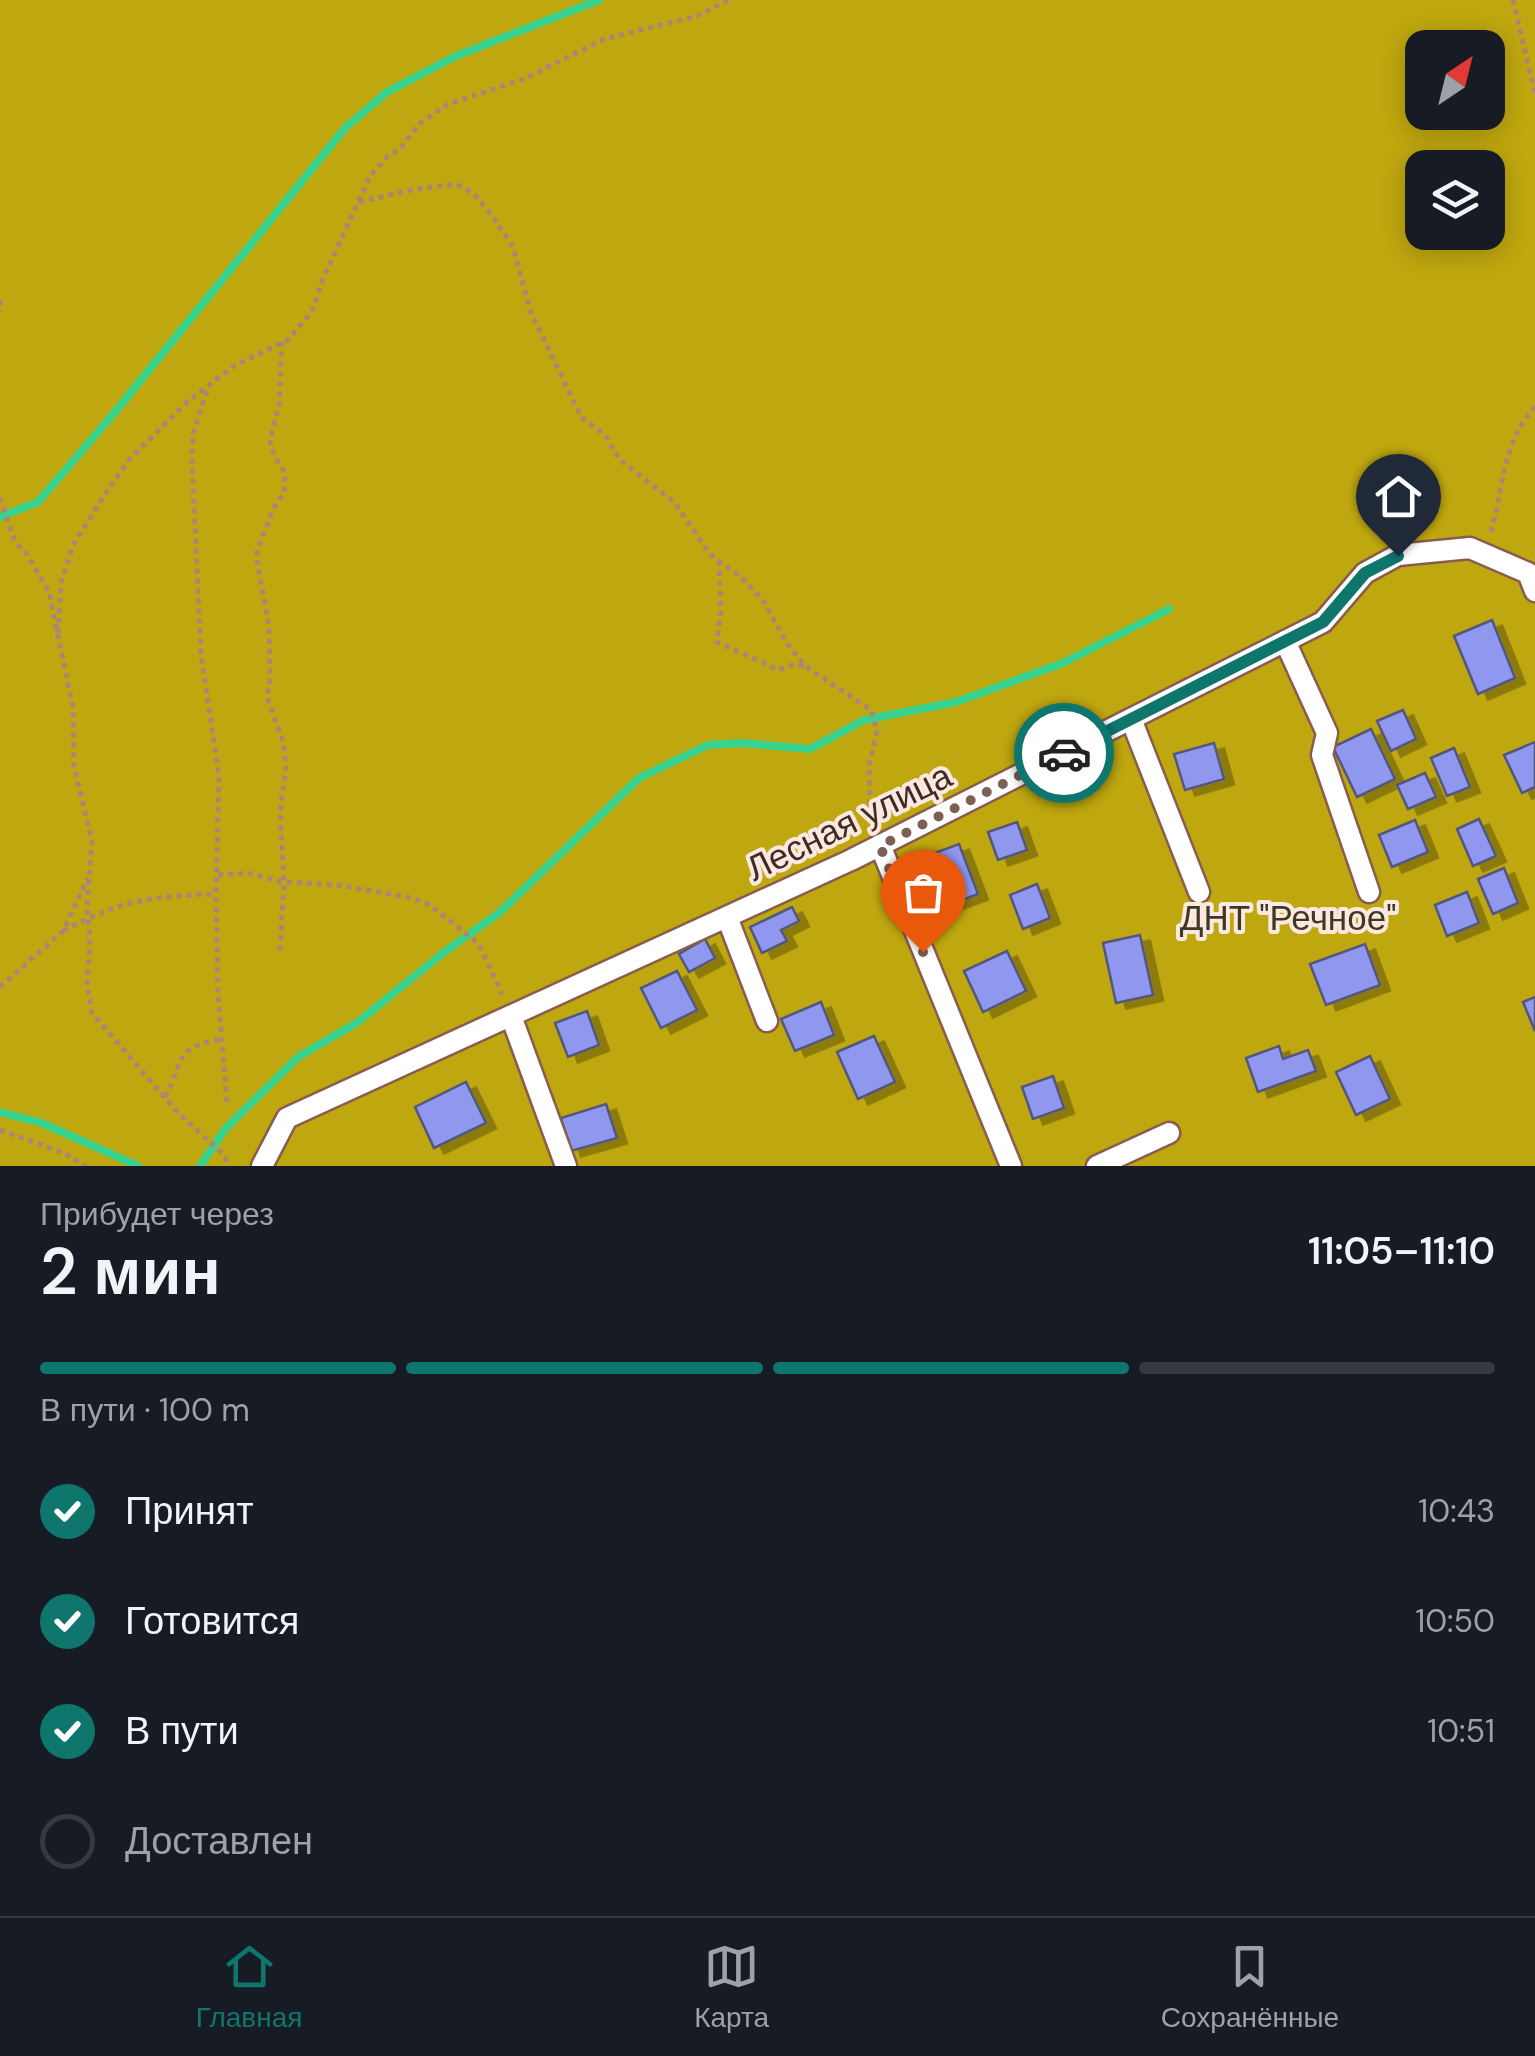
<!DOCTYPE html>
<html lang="ru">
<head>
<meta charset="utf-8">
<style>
	body { margin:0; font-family:"DM Sans",sans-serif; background:#242831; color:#f1f3f6; height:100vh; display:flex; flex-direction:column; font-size:38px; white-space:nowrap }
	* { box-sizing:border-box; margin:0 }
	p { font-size:32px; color:#9ea1a6 }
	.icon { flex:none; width:55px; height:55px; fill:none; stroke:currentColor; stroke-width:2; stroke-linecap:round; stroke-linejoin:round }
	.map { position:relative; height:1166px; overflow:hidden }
	.details { display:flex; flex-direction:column; background:#171b24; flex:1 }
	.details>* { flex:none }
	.needle { width:65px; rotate:35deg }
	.fabs { position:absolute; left:1405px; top:30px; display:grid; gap:20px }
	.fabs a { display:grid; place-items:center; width:100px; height:100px; border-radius:20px; background:#171b24; box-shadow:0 5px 25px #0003; font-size:50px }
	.pin { position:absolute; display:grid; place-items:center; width:85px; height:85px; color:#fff; margin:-102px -42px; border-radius:50% 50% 50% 0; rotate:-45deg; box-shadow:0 0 10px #0007 }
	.pin .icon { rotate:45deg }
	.courier { position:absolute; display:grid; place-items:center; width:100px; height:100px; margin:-50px; border:8px solid #0f766e; border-radius:50%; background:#fff; color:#222; box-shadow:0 2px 12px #0007 }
	.headline em { font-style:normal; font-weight:600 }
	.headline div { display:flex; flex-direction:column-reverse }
	.headline { display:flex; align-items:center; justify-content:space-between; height:170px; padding:0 40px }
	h1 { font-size:65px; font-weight:600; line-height:75px }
	.bar { display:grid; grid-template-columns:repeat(4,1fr); gap:15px 10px; align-content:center; height:120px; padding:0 40px }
	.bar i { height:12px; border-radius:8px; background:#363941 }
	.bar .on { background:#0f766e }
	.bar p { grid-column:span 4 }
	ol { padding:0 40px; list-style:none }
	li { display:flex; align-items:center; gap:30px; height:110px }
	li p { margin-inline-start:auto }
	li .icon { padding:10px; border-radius:50%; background:#0f766e; color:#fff; stroke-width:4 }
	li:last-child { color:#9ea1a6 }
	li i { width:55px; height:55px; border:5px solid #363941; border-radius:50% }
	.tab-bar { display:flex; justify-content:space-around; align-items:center; height:140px; border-top:2px solid #363941; background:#171b24; font-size:28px; color:#9ea1a6 }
	.tab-bar a { display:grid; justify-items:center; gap:5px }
	.tab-bar .on { color:#0f766e }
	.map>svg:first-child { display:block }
	.green { fill:#bfa70f; fill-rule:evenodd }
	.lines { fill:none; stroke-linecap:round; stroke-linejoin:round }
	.stream { stroke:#37d38e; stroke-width:8 }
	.building { fill:#8f97ef; stroke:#52567d; stroke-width:2.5; filter:url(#shadow) }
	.street-casing { stroke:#895c4d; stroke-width:25 }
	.path { stroke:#ac8578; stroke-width:5; stroke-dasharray:5 5; stroke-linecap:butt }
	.street { stroke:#fff; stroke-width:20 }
	.done { stroke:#7e5f55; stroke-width:10; stroke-dasharray:0 18 }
	.route { stroke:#0f766e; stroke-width:12 }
	.labels { text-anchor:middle; stroke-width:8; stroke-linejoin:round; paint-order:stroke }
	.street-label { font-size:35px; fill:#3f2b25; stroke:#fde8e1 }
	.park-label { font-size:35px; fill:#3d3921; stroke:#fde8e1 }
</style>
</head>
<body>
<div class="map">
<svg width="1535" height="1166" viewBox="0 0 1535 1166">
	<defs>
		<filter id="shadow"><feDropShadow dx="10" dy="5.5" stdDeviation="0" flood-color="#0004"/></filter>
	</defs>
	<rect width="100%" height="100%" fill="#f2bfae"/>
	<path class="green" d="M0,0H1535V1166H0ZM1422,48H1488V112H1422ZM1422,168H1488V232H1422Z"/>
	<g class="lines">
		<g class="stream">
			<path d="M0,517L38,502L115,412L345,128L387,92L456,56L599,0"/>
			<path d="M0,1112L42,1123L138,1166"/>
			<path d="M200,1166L226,1128L298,1057L358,1022L443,953L499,913L639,778L708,745L743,743L810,749L864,720L956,702L1063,663L1169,609"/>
		</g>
	</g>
	<g class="building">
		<path d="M1492,620L1515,678L1478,694L1454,636Z"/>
		<path d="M1403,710L1416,739L1391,751L1377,721Z"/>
		<path d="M1371,729L1395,779L1357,797L1333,747Z"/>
		<path d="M1535,742V787L1522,793L1504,755Z"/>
		<path d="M1214,743L1224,779L1185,790L1174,754Z"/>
		<path d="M1454,748L1470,787L1447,796L1431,758Z"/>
		<path d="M1425,773L1436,797L1408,809L1397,785Z"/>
		<path d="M1479,819L1496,856L1473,866L1457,829Z"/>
		<path d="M1415,820L1428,852L1392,867L1379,835Z"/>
		<path d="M1017,822L1027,850L998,860L988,832Z"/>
		<path d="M959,844L978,894L944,907L924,857Z"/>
		<path d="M1504,868L1518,903L1493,914L1478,879Z"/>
		<path d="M1037,884L1050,918L1023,929L1010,895Z"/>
		<path d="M1467,892L1479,923L1447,936L1435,905Z"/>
		<path d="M792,907L799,921L781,930L787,941L762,953L750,927Z"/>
		<path d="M1140,935L1153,995L1116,1003L1103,943Z"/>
		<path d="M705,939L715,958L689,972L679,954Z"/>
		<path d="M1365,944L1380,985L1326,1005L1310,964Z"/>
		<path d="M1007,951L1026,991L983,1012L964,971Z"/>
		<path d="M677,971L697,1010L661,1028L641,988Z"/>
		<path d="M1535,997V1031L1523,1002Z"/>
		<path d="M821,1002L834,1035L795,1051L781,1019Z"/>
		<path d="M587,1011L599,1045L568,1057L555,1023Z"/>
		<path d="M874,1036L895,1082L858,1099L837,1052Z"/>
		<path d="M1279,1046L1283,1059L1308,1050L1316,1071L1258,1092L1246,1058Z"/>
		<path d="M1370,1056L1390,1099L1356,1115L1336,1072Z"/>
		<path d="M1053,1076L1064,1108L1033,1119L1022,1087Z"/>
		<path d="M466,1082L486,1123L434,1148L415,1107Z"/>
		<path d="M606,1104L617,1138L571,1151L561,1118Z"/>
	</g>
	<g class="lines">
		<defs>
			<g id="street">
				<path d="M1285,641L1327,733L1322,755L1369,892"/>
				<path d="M1131,719L1199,892"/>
				<path d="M880,845L1011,1166"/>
				<path d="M727,917L767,1021"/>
				<path d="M511,1016L566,1166"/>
				<path d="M262,1166L287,1118L851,860L1323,622L1365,573L1398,555L1470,548L1528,573L1535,591"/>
				<path d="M1097,1166L1169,1133"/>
			</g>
		</defs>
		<use href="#street" class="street-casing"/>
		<g class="path">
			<path d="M1513,0L1535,94"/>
			<path d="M359,202L411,190L456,184L473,193L491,214L513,247L530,310L581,417L605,435L619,459L674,502L710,554L742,578L764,602L786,642L805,666L871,710L877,731L869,766L870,807L874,823"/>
			<path d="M0,300V312"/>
			<path d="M207,391L193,434L192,464L201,654L219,776L216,894L218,993L227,1104"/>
			<path d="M0,498L15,542L27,554L49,592L73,708L74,766L92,841L87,907L90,938L87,985L92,1013L179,1114L222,1153L230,1166"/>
			<path d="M1491,532C1503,490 1503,439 1535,407"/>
			<path d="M719,561L721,611L717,642L779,670L792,665L805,666"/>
			<path d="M58,633L61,583L73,545L111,485L129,460L187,402L234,366L288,340L312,311L323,279L370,176L387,157L400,149L419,124L448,104L524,79L604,39L697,16L728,0"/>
			<path d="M218,875L247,873L284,882L338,885L412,898L430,905L479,944L502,994"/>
			<path d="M63,931C121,900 151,896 216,894"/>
			<path d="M280,950L284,882L280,812L286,767L283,741L267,697L270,678L269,627L256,555L273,509L284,493L285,473L274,455L270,441L279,404L282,342"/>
			<path d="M0,987L63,931L88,878"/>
			<path d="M165,1097C185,1059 174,1047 222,1039"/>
			<path d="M0,1130L64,1153L86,1166"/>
		</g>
		<use href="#street" class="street"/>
	</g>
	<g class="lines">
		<path class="done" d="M923,952L880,846L1064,753"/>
		<path class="route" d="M1064,753L1323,622L1365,573L1398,556"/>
	</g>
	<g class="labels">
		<g class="street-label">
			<text transform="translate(849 822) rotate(-26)" y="12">Лесная улица</text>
		</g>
		<g class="park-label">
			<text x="1288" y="930">ДНТ "Речное"</text>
		</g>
	</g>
</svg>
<div class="fabs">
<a><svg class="needle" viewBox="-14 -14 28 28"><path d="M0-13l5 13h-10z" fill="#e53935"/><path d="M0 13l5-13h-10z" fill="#9ea1a6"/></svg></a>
<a><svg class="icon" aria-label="layers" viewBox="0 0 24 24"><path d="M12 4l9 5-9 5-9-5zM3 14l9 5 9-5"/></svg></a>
</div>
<div class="pin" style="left:923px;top:952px;background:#ea580c"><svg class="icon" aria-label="bag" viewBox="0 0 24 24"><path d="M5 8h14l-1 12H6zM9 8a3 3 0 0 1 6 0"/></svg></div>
<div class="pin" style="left:1398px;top:556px;background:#1f2937"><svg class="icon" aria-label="home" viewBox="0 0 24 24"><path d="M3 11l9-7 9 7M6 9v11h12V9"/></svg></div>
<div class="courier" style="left:1064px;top:753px"><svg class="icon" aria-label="car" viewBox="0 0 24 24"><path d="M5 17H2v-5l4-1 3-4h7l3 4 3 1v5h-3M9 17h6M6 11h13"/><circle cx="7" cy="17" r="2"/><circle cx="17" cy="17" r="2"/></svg></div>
</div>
<section class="details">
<div class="headline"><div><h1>2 мин</h1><p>Прибудет через</p></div><em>11:05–11:10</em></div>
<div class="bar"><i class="on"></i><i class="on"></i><i class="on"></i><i></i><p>В пути · 100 m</p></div>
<ol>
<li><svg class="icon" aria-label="check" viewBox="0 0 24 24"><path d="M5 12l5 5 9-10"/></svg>Принят<p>10:43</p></li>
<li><svg class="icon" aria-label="check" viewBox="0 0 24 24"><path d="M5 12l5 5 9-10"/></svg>Готовится<p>10:50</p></li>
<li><svg class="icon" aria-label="check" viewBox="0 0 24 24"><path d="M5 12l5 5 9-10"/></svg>В пути<p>10:51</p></li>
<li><i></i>Доставлен</li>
</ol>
</section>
<nav class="tab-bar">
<a class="on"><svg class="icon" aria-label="home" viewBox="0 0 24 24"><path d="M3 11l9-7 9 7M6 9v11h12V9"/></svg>Главная</a>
<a><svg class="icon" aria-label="map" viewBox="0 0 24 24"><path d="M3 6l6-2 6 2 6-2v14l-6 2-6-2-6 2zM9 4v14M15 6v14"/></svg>Карта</a>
<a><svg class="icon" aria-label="saved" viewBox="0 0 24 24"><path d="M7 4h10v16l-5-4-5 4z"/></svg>Сохранённые</a>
</nav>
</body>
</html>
